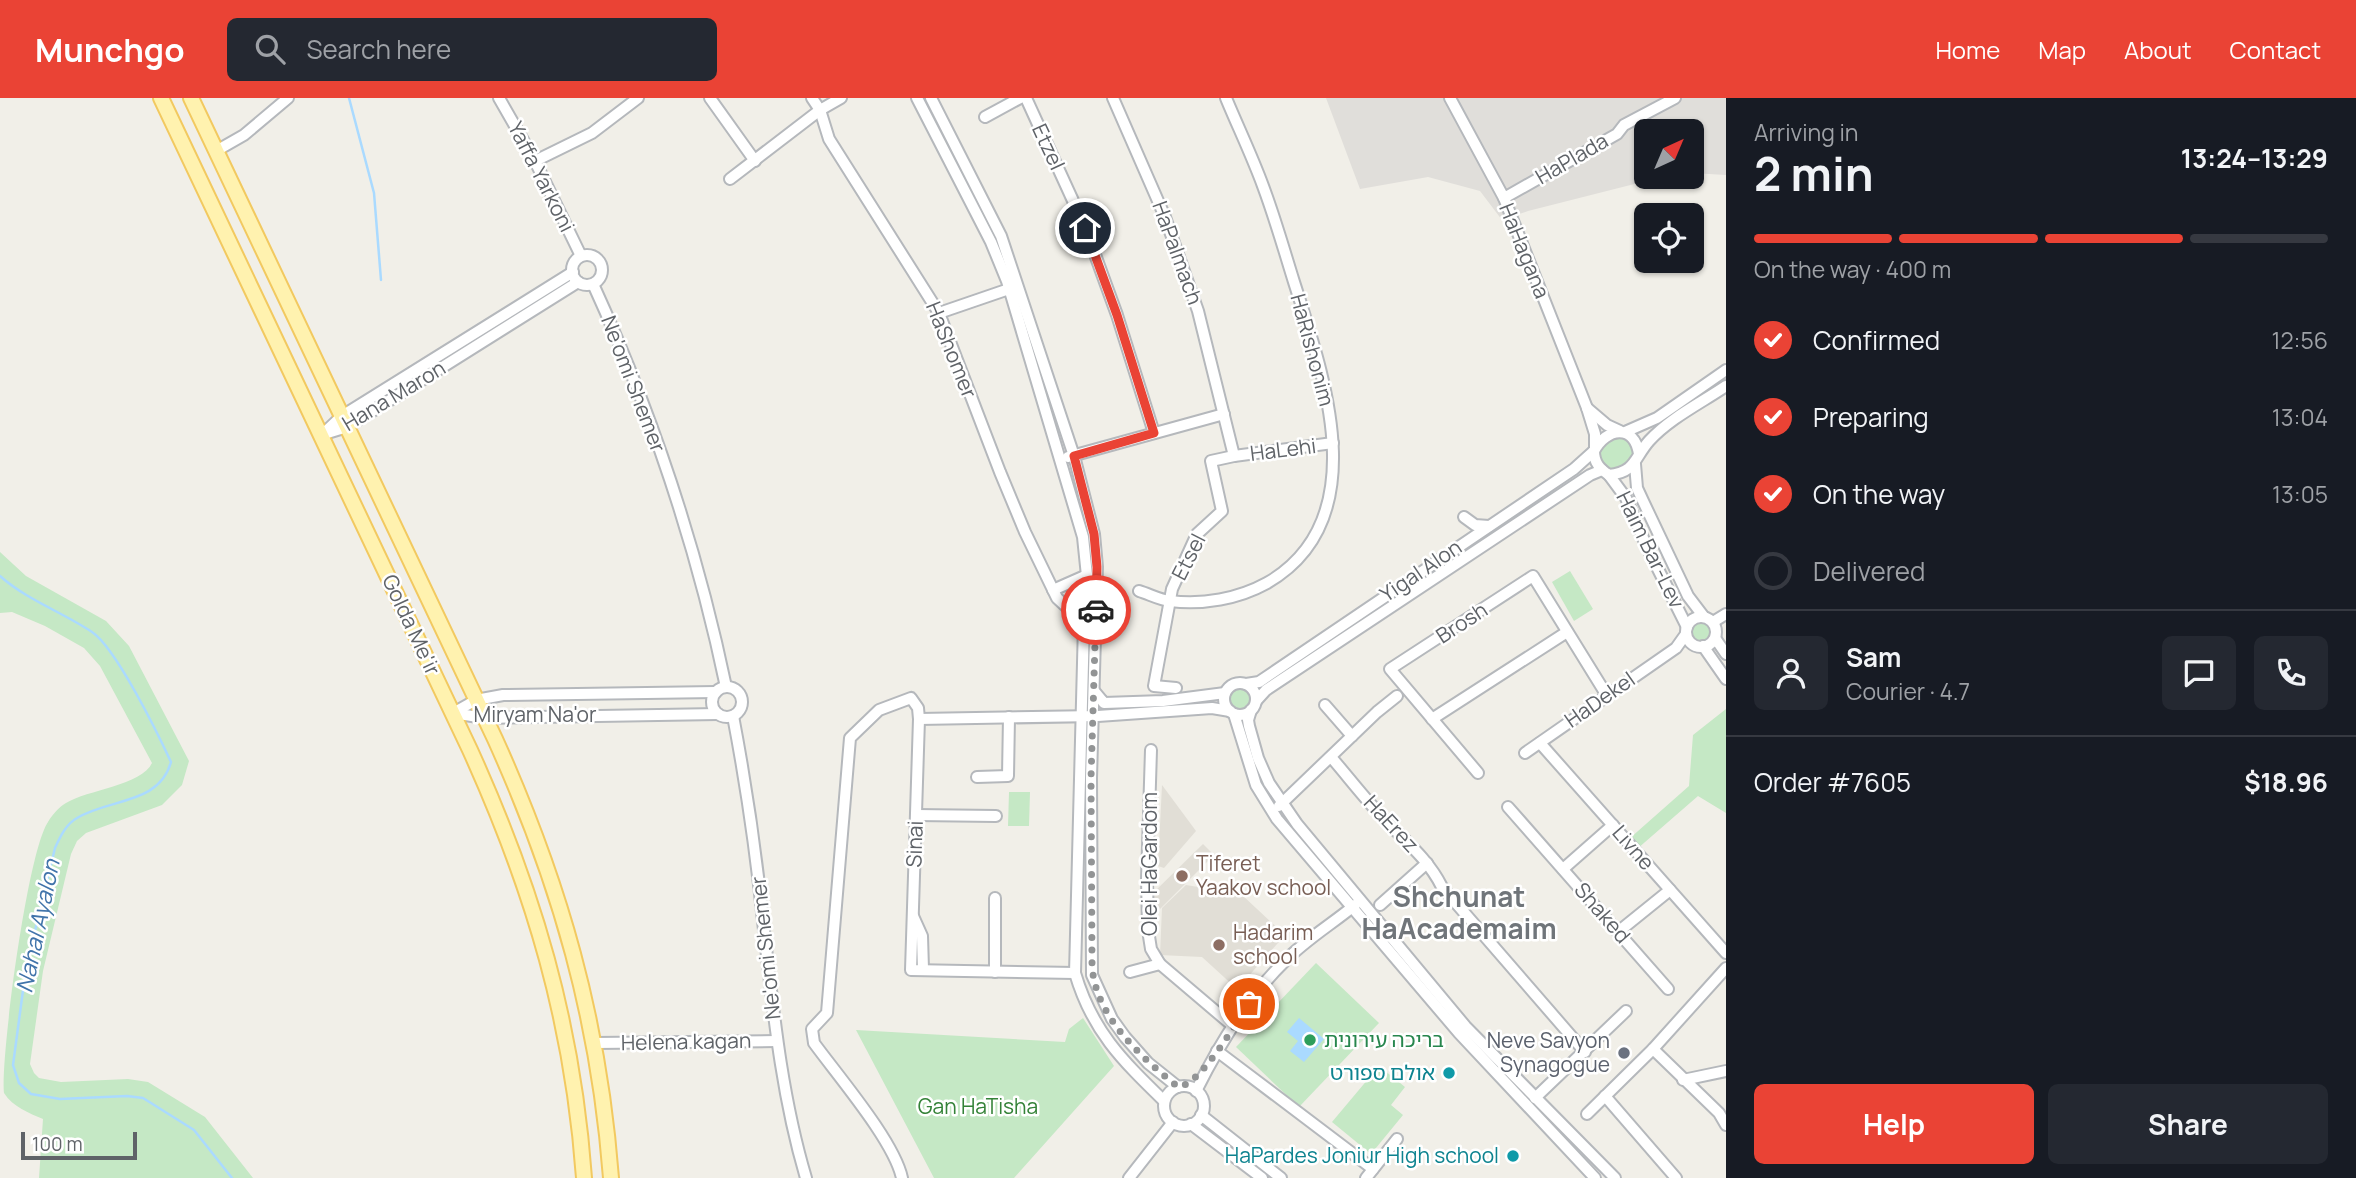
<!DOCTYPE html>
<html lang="en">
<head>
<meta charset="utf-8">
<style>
	body { margin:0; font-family:Manrope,"Noto Sans Hebrew",sans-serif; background:#242831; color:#f1f3f6; height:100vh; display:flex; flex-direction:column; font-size:26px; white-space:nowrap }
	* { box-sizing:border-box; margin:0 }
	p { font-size:23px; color:#9ea1a6 }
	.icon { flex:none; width:38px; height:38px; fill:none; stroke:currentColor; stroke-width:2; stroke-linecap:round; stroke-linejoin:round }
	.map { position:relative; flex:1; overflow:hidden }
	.panel { display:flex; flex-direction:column; background:#171b24; width:630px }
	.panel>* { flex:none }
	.needle { width:46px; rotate:44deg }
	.controls { position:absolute; left:1634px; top:21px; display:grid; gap:14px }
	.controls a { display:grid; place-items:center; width:70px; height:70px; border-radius:10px; background:#171b24; box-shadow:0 2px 5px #0004; font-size:35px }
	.scale { position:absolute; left:21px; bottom:18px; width:116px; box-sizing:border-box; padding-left:7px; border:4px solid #5f6368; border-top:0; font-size:19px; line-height:24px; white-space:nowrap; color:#5f6368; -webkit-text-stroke:5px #fff; paint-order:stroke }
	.pin { position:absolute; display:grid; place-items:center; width:60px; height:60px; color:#fff; margin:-30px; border:4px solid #fff; border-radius:50%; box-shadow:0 2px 7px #0007 }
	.courier { position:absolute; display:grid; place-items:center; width:70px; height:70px; margin:-35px; border:5px solid #ea4335; border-radius:50%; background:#fff; color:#222; box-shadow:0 2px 9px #0007 }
	.headline em { font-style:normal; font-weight:700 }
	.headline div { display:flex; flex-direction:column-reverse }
	.headline { display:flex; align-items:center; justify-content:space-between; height:119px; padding:0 28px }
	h1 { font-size:46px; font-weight:700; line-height:52px }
	.bar { display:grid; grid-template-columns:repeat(4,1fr); gap:10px 7px; align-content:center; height:84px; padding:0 28px }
	.bar i { height:9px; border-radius:5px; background:#363941 }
	.bar .current { background:#ea4335 }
	.bar p { grid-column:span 4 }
	.line { display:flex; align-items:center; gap:18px; padding:0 28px; border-top:2px solid #363941 }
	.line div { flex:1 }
	.round { display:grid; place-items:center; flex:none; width:74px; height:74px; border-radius:10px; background:#242831 }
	ol { padding:0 28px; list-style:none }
	li { display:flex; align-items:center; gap:21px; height:77px }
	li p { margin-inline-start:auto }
	li .icon { padding:7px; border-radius:50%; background:#ea4335; color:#fff; stroke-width:4 }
	li:last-child { color:#9ea1a6 }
	li i { width:38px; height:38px; border:4px solid #363941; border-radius:50% }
	.cta { display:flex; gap:14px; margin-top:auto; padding:14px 28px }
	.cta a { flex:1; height:80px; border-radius:10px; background:#ea4335; color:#fff; font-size:28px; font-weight:700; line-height:80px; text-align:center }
	.cta a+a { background:#242831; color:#f1f3f6 }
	header { display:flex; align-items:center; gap:42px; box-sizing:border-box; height:98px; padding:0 35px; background:#ea4335; color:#fff }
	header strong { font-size:33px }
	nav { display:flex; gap:38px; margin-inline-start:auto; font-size:24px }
	.search { width:490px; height:63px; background:#242831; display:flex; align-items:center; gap:18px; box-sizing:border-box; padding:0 24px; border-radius:10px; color:#9ea1a6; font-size:26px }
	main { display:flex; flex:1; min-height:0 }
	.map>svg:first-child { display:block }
	.industrial { fill:#e0deda }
	.education { fill:#e1ded6 }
	.green { fill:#c5e8c5 }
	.water { fill:#aadaff }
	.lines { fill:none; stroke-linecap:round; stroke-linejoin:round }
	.stream { stroke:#aadaff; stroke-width:2.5 }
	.minor-casing { stroke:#b5b8bc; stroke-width:14 }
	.major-casing { stroke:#f2c960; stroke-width:18 }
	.minor { stroke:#fff; stroke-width:10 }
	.major { stroke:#fff2af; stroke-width:14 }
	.done { stroke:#929495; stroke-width:7; stroke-dasharray:0 12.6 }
	.route { stroke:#ea4335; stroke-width:9 }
	.education-dot { fill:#8d6e63; stroke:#fff; stroke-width:2.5 }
	.leisure-dot { fill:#2e9e5b; stroke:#fff; stroke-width:2.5 }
	.worship-dot { fill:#6b7280; stroke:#fff; stroke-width:2.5 }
	.culture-dot { fill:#0f9aa8; stroke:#fff; stroke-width:2.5 }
	.labels { text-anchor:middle; stroke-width:5; stroke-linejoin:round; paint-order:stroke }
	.street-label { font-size:21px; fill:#5f6368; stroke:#fff }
	.education-label { font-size:21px; fill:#785e54; stroke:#fff; text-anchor:start }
	.leisure-label { font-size:21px; fill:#27864d; stroke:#fff; text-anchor:start }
	.worship-label { font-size:21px; fill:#5b616d; stroke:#fff; text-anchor:end }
	.culture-label { font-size:21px; fill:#0d838f; stroke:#fff; text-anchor:end }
	.park-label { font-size:21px; fill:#348238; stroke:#fff }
	.water-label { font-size:23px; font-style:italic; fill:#4174aa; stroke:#fff }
	.district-label { font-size:28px; font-weight:bold; fill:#70757a; stroke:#fff }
</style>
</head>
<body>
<header>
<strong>Munchgo</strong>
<div class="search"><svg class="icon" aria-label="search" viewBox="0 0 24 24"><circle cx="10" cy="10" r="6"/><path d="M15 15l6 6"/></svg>Search here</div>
<nav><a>Home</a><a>Map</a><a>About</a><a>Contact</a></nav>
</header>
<main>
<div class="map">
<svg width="1726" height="1080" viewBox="0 0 1726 1080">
	<rect width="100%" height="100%" fill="#f1efe8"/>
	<path class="industrial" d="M1326,0H1726V77L1692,75V33H1647V79H1662L1528,113L1502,122L1480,93L1428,79L1360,91Z"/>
	<g class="education">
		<path d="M1162,687L1196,733L1164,770L1158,768Z"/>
		<path d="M1203,746L1214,757L1155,816L1150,798Z"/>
		<path d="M1186,787L1241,796L1285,837L1237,891L1202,859L1160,857L1162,810Z"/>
	</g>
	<g class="green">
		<path d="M1621,334L1639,356L1624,373L1602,371L1596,350Z"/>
		<path d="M0,454L26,478L106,523L129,548L189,663L182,687L162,707L86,735L77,743L71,756L43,873L30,966L34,975L39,980L61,984L128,981L148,984L205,1019L253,1080H39L43,1021C29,1015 13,1009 4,995C0,964 27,755 48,724C52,717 60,708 66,705C87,692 142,687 152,665L100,568L84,550L45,528L12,514L0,515Z"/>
		<path d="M1570,473L1593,511L1574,523L1552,484Z"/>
		<circle cx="1701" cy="534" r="14"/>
		<circle cx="1240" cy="601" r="13"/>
		<path d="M1726,611V715L1698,698L1637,751L1629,741L1689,688L1693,637Z"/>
		<path d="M1009,694H1030L1029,728H1008Z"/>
		<path d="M1316,865L1379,925L1299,1009L1236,949Z"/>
		<path d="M1083,920L1114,968L1014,1080H934L856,932L1065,944L1069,931Z"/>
		<path d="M1379,968L1405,989L1391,1007L1403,1017L1371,1056L1332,1024Z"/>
	</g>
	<path class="water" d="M1299,920L1324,941L1304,964L1290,953L1298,943L1287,934Z"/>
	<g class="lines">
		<g class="stream">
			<path d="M349,0L374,95L381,182"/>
			<path d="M0,478C27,502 62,514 92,534C116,550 158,636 171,664C159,707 110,700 77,720C66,726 60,739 55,750L26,870L13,967L19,985L31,996L60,1001L127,998L143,1000L194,1032L232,1080"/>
		</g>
		<defs>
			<g id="minor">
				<path d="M499,0L535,63L581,158"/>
				<path d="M710,0L755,63"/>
				<path d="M812,0L820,12L829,41L939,215L1000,374L1025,434L1057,500L1071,513"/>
				<path d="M917,0L991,144L1007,183L1083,439L1087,478L1084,526L1075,875C1092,933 1122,962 1164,1003"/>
				<path d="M931,0L1001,138L1074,358L1094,436L1097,469L1091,680L1092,877L1112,921L1125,939L1148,965L1178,989"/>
				<path d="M1026,0L1085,129L1117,217L1154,335"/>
				<path d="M1113,0L1165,119L1198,213L1234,358"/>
				<path d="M1450,0L1504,100L1587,310L1595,336V350"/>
				<path d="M985,19L1020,0"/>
				<path d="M216,53L244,37L288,0"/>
				<path d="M535,63L592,35L638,0"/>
				<path d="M730,81L820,12L841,0"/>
				<path d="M1504,100L1617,36L1624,27L1675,0"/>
				<circle cx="587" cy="172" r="15"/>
				<path d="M593,186C652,315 697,450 726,589"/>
				<path d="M939,215L1009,191"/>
				<path d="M1587,310L1607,327L1620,333"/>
				<path d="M1625,334L1657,320L1726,272"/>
				<path d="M323,336L342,318L573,174"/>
				<path d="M321,337L347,329L578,184"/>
				<path d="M1639,356C1634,325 1606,330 1594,353C1594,365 1600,371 1609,377C1636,374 1634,360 1649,343C1670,320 1701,305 1726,288"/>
				<path d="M1068,359L1224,316"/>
				<path d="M1635,366L1637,390L1643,403L1688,498L1704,519"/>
				<path d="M1609,377L1626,400L1646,447L1687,529"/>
				<path d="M1464,419L1475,427L1489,428"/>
				<path d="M1053,492L1087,477"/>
				<path d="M1139,493C1149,496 1160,502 1170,503C1203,507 1238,501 1267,485C1376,422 1324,278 1294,184C1284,152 1275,120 1263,88C1252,58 1238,29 1226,0"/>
				<circle cx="1701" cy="534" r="15"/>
				<path d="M1713,524L1726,516"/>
				<path d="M1715,540L1726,556"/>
				<path d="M1703,548L1726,581"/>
				<circle cx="1240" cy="601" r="16"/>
				<path d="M1246,586L1259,584L1574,371L1594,353"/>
				<circle cx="727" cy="604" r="15"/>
				<path d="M1176,590L1154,588L1172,491L1197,436L1222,413L1211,363L1234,358L1333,345"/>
				<path d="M1094,593L1104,605L1163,603L1225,595"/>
				<path d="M1256,603L1266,592L1590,377L1602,372"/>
				<path d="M1325,607L1352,638"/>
				<path d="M1251,612L1248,622L1249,628L1258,660L1269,685L1297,726L1466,929L1615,1080"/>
				<path d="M453,615L476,602L503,597L716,594"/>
				<path d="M453,615L484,620L718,616"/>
				<path d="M1234,616L1256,687L1277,721L1459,935L1595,1080"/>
				<path d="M733,618C746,686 756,754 763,823C773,910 781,996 806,1080"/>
				<path d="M919,621L1098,618L1212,610L1230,613"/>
				<path d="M1432,621L1567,534"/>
				<path d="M1540,645L1726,855"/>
				<path d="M1151,652L1147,781L1148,832L1151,851L1160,866L1233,928"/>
				<path d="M1525,655L1676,550L1686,536"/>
				<path d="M1331,659C1350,681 1368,705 1389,726C1409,746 1429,763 1442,789L1585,954"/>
				<path d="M1478,675L1390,571L1533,478L1606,596"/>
				<path d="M977,679L1008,678L1009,619"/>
				<path d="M1279,708L1377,614L1397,598"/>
				<path d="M1508,709L1668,891"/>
				<path d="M916,717L996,718"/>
				<path d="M1563,771L1613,727"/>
				<path d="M1380,807L1427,765"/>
				<path d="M913,818L922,838L923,871"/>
				<path d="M1618,834L1670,792"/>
				<path d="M995,874V800"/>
				<path d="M1130,874L1160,866"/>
				<path d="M595,945L777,943"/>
				<path d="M1653,951L1719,1015L1726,1027"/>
				<path d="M1217,953L1373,1071"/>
				<path d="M1683,982L1726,973"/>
				<circle cx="1184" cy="1008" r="20"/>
				<path d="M1196,993C1219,947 1247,900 1284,864C1305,842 1332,826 1355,807"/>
				<path d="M1605,998L1676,1080"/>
				<path d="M1535,1000L1626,913"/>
				<path d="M1587,1016L1653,951L1726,870"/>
				<path d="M1201,1017L1281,1080"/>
				<path d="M1191,1026L1262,1080"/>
				<path d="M902,1080C894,1043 838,978 814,945L812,931L827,915L850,640L879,612L911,600L918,610L919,621L911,872L1075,875"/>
				<path d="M1129,1080L1173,1024"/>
				<path d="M1366,1080L1397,1041"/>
			</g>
			<g id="major">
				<path d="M161,0L470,652C534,793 573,926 584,1080"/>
				<path d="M191,0L495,641C560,785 599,922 611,1080"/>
			</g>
		</defs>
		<use href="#minor" class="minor-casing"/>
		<use href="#major" class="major-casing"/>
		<use href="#minor" class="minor"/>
		<use href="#major" class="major"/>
	</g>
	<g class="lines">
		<path class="done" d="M1096,512L1091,680L1092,863C1092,916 1140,958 1178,989C1201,986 1235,926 1249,906"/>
		<path class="route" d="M1085,130L1117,217L1154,335L1074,358L1094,436L1097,469L1096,512"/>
	</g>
	<g class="education-dot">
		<circle cx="1182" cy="778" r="7"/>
		<circle cx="1219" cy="847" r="7"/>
	</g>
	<circle class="leisure-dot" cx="1310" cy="942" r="7"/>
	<circle class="worship-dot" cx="1624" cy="955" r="7"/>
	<g class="culture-dot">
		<circle cx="1449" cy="975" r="7"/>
		<circle cx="1513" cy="1058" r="7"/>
	</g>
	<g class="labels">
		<g class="street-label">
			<text transform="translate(1048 49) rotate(65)" y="7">Etzel</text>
			<text transform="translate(1572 61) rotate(-30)" y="7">HaPlada</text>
			<text transform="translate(541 79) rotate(63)" y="7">Yaffa Yarkoni</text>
			<text transform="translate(1524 153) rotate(68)" y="7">HaHagana</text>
			<text transform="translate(1177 155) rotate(70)" y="7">HaPalmach</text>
			<text transform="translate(951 252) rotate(68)" y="7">HaShomer</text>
			<text transform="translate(1312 252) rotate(75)" y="7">HaRishonim</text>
			<text transform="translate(633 286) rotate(69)" y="7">Ne'omi Shemer</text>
			<text transform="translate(394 298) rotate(-31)" y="7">Hana Maron</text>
			<text transform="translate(1283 352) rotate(-7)" y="7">HaLehi</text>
			<text transform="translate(1650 452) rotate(64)" y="7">Haim Bar-Lev</text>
			<text transform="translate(1189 459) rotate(-63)" y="7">Etsel</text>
			<text transform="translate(1421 473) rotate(-34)" y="7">Yigal Alon</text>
			<text transform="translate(1462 525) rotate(-33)" y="7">Brosh</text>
			<text transform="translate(411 527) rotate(65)" y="7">Golda Me'ir</text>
			<text transform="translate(1600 602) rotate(-35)" y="7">HaDekel</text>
			<text x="535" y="624">Miryam Na'or</text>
			<text transform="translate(1391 726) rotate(47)" y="7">HaErez</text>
			<text transform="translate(915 746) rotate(-88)" y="7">Sinai</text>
			<text transform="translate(1633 750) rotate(49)" y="7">Livne</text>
			<text transform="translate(1150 766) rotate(-90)" y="7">Olei HaGardom</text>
			<text transform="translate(1602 815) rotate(49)" y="7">Shaked</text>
			<text transform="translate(766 850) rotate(-96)" y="7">Ne'omi Shemer</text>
			<text transform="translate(686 944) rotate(-1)" y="7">Helena kagan</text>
		</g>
		<g class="education-label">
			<text x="1196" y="773">Tiferet<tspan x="1196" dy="24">Yaakov school</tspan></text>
			<text x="1233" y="842">Hadarim<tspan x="1233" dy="24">school</tspan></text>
		</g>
		<g class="leisure-label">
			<text x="1324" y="949">בריכה עירונית</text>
		</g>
		<g class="worship-label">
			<text x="1610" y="950">Neve Savyon<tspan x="1610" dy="24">Synagogue</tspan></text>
		</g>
		<g class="culture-label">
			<text x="1435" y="982">אולם ספורט</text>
			<text x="1499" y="1065">HaPardes Joniur High school</text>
		</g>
		<g class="park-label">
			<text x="978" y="1016">Gan HaTisha</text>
		</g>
		<g class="water-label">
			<text transform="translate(38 828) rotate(-78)" y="8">Nahal Ayalon</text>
		</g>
		<g class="district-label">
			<text x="1459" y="809">Shchunat<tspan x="1459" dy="32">HaAcademaim</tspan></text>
		</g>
	</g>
</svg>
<div class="controls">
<a><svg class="needle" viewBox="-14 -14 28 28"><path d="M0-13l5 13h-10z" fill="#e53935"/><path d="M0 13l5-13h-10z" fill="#9ea1a6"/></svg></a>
<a><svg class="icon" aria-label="locate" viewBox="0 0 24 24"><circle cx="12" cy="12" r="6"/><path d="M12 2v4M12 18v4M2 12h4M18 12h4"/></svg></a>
</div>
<div class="scale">100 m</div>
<div class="pin" style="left:1249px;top:906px;background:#ea580c"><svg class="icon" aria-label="bag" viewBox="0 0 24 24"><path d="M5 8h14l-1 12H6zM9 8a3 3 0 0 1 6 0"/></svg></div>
<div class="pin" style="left:1085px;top:130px;background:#1f2937"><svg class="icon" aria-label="home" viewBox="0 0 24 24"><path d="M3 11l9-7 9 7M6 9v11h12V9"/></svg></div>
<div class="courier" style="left:1096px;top:512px"><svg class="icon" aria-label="car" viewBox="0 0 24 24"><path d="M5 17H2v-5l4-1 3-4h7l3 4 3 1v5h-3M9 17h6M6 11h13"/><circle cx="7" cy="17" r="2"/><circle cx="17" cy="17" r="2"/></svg></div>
</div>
<section class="panel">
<div class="headline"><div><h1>2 min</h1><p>Arriving in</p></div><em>13:24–13:29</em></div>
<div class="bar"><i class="current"></i><i class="current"></i><i class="current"></i><i></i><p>On the way · 400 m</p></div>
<ol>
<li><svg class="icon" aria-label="check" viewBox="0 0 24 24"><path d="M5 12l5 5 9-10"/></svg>Confirmed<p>12:56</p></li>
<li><svg class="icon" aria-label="check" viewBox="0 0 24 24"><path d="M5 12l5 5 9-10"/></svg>Preparing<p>13:04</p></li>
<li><svg class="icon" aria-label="check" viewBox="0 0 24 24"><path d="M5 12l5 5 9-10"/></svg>On the way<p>13:05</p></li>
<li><i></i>Delivered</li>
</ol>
<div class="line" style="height:126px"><a class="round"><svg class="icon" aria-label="person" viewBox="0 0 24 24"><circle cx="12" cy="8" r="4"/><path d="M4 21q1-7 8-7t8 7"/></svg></a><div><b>Sam</b><p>Courier · 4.7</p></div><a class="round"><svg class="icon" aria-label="chat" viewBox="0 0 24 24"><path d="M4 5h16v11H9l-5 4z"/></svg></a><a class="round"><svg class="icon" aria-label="phone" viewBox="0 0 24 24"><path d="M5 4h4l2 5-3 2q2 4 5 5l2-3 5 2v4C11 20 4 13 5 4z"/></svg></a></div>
<div class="line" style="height:91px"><div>Order #7605</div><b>$18.96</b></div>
<div class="cta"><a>Help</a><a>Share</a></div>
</section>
</main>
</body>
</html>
